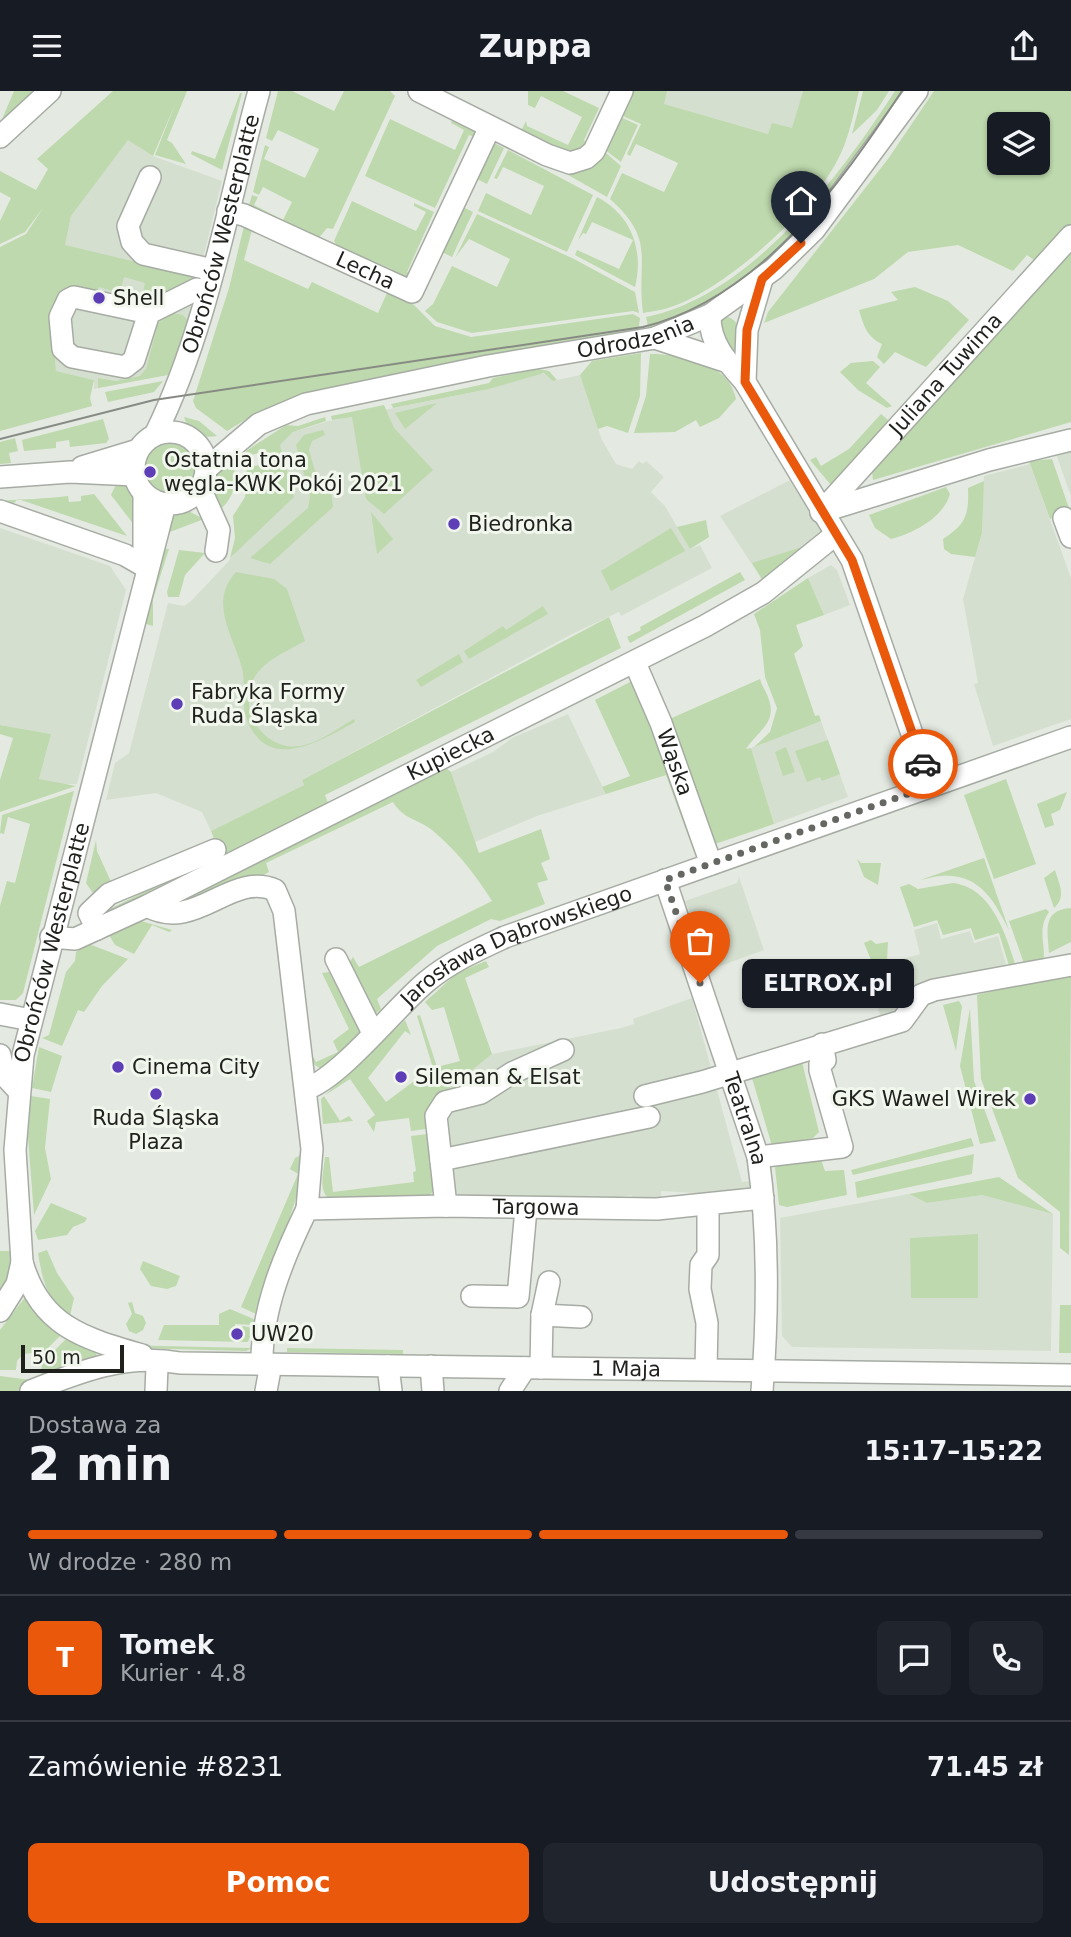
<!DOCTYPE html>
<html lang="pl">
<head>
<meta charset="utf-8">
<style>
	body { margin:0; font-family:"DejaVu Sans",sans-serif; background:#20242c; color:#f1f3f6; height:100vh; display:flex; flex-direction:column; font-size:26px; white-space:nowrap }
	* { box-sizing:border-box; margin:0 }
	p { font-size:23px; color:#9ea1a6 }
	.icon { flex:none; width:38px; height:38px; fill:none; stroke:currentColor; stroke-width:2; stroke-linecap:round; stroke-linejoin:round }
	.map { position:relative; height:1300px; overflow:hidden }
	.side { display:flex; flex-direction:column; background:#171b24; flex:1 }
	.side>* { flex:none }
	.buttons { position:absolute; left:987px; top:21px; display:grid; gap:14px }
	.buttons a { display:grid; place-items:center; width:63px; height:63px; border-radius:10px; background:#171b24; box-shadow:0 2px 5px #0004; font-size:35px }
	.scale { position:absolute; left:21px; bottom:18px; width:103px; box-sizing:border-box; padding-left:7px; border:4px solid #1f211d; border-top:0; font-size:19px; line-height:24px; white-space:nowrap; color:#1f211d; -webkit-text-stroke:5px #f2f7ee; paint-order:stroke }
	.pin { position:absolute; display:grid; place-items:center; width:60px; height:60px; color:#fff; margin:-72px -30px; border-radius:50% 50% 50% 0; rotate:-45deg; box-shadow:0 0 7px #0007 }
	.pin .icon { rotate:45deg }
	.courier { position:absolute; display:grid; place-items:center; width:70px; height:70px; margin:-35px; border:5px solid #ea580c; border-radius:50%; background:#fff; color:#222; box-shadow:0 2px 9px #0007 }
	.bubble { position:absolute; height:49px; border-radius:10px; background:#171b24; box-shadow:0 2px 5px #0004; font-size:23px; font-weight:700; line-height:49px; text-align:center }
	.summary em { font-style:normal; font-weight:700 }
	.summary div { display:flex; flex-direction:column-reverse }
	.summary { display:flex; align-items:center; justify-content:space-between; height:119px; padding:0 28px }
	h1 { font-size:46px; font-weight:700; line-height:52px }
	.bar { display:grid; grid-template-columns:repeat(4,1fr); gap:10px 7px; align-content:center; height:84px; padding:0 28px }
	.bar i { height:9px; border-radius:5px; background:#363941 }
	.bar .current { background:#ea580c }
	.bar p { grid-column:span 4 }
	.line { display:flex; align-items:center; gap:18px; padding:0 28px; border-top:2px solid #363941 }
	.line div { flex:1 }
	.round { display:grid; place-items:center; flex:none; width:74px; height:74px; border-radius:10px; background:#20242c }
	.cta { display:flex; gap:14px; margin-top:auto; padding:14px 28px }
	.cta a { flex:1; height:80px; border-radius:10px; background:#ea580c; color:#fff; font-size:28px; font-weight:700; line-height:80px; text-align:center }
	.cta a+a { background:#20242c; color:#f1f3f6 }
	header { display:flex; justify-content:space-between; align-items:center; height:91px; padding:0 28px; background:#171b24; font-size:32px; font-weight:700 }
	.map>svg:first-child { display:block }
	.built { fill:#d5dfcf }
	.green { fill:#bed9ad; fill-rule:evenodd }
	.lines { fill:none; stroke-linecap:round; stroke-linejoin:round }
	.minor-casing { stroke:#a6aca3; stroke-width:24 }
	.minor { stroke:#fff; stroke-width:21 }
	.tram { stroke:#878b84; stroke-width:2 }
	.done { stroke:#646762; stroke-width:7; stroke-dasharray:0 12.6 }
	.route { stroke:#ea580c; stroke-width:9 }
	.poi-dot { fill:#5d3eb6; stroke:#f2f7ee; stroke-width:2.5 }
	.labels { text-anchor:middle; stroke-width:6; stroke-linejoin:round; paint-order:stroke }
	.street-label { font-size:21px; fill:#1f211d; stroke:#f2f7ee }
	.poi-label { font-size:21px; fill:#1f211d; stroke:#f2f7ee; text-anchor:start }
</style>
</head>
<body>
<header><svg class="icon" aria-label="menu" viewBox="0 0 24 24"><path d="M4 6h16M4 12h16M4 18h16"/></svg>Zuppa<svg class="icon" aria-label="share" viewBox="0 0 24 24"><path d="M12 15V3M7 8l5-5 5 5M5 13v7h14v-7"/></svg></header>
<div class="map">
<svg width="1071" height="1300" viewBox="0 0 1071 1300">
	<rect width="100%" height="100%" fill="#e4eae1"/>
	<g class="built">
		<path d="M667,0H803L792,38L768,43L663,13Z"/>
		<path d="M128,48L153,65L222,90L186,237L165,284L94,298V289L56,280L51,218L71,125Z"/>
		<path d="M538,283H547L553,290L580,284L602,349L616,373L632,378L639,370L643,373L646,370L664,386L651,401L665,415L690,458L700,454L712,477L621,525L619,521L570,544L302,689L304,694L211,740L202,721L156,702L106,709L115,672L129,662L168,512L184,515L191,510L228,471L238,457L280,354L293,341L329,330L489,298Z"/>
		<path d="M1071,360V405L1056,363Z"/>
		<path d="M1030,373L1071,487V628L993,655L974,593L978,592L963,508L982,442L984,385Z"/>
		<path d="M790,389L825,446L765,493L720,425Z"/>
		<path d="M0,437L110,475L126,499L77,693H56L39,688L51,643L0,634Z"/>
		<path d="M831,474L837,479L850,514L824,524L808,487Z"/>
		<path d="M568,623L606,703L537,725L475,751L451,681L493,661L512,647Z"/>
		<path d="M821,630L848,706L774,733L751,657Z"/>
		<path d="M739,786L764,859L712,878L685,810L737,792Z"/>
		<path d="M937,832L941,848L970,840L974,852L998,845L1007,877L911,897L899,869L920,863L914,839Z"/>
		<path d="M891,871L905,916L900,921L881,927L872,897L870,876Z"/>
		<path d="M692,907L742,1091L752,1090L749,1100L728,1104L661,1100V1107L633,1111L632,1104L585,1111L461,1106L454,1099L441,1004L492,963L621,937L634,933L633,928Z"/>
		<path d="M909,1103L927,1112L982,1104L1053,1123L1051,1260L792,1256L782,1245L780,1127Z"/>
	</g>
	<g class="green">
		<path d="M14,0H36L0,33Z"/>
		<path d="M113,0H187L167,49L172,52L186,73L155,64L176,11L153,65L128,49L71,125L65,154L199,186C186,200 161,208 143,201L145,192L124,186L119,206L111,205L112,200L99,196L97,202L63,209L51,218L56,280L94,289L90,307L92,315L0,340V156L26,143L43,117L25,141L0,153V130L11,107L0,101V80L36,99L48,78L37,68Z"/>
		<path d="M278,0H292L334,20L344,0H390L395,5L333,138L327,137L318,148L247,121L252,104L258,106L254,114L283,129L292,111L263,96L259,104L253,101L265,54L269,56L264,68L305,87L319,58L278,39L272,50L266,47Z"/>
		<path d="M528,0H563L599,17L584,49L590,57L579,66L518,46L526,30L527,35L568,54L582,26L541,5L535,17L528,14Z"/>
		<path d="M630,0H667L664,13L768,43L772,32L792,37L803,0H859C854,20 850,43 841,62C817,116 729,195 674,215C664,219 653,220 643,222C636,168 657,150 610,108L622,82L664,101L678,72L636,53L630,65L627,63L641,33L616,22Z"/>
		<path d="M863,0H889L877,19L852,43Z"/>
		<path d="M895,0H908L849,82L785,158L696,221L649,240L646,226C751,205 840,85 895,0Z"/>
		<path d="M934,0H1071V331L873,389L872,380L1041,174L1027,164L1013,180L958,154L908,161L874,188L764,232L768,221L888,68ZM999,33H1038V72H999Z"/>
		<path d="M240,2H242L222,79L191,63L192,60L215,68Z"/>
		<path d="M616,24L638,34L621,71L600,55Z"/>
		<path d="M390,28L455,59L464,39L451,32L452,30L481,44L480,48L469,44L435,117L365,85Z"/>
		<path d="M488,49L504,57L487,93L471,85Z"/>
		<path d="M599,56L621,75L607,106L561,80L559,74Z"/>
		<path d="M508,59L593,104L567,161L478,120L486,102L531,124L544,95L503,76L497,88L494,87Z"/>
		<path d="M597,106C632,124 644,160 635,196L575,164L577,159L619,178L633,149L592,131L586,143L583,142L578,149Z"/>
		<path d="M352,110L416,140L426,121L414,115V112L434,121L407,181L417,186L408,193L388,187L392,178L337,155L334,150Z"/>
		<path d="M457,113L473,121L452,166L440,160Z"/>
		<path d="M477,123L574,168L635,201L639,222L633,220L472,242L437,231L425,220L433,213L452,175L497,196L510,168L469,148L455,167Z"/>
		<path d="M245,131L252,139L244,169L308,198L312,191L378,222L387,202L375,193L413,213L435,235L471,246L633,223L640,227L638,242L295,307L258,321L227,340L196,317L193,310L229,197Z"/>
		<path d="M915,196L948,210L969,229L926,276L895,261L884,273L877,266L882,253C866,245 864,235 859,219L898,209L891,201Z"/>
		<path d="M172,222L183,224L189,231L168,284L98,297V287L116,290L140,285L146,278L158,232Z"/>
		<path d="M728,226C744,232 739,249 739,264L718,248V232Z"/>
		<path d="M641,262L640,305L628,342L607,335L598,338L580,284L592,270Z"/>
		<path d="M650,263C681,263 729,271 736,308L719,327L700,336L696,329L675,341L634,342L646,305Z"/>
		<path d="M873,270L880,276L866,292L892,315L887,317L858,299L840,281L851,272Z"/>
		<path d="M538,278L549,280L557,289L553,290L544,282L489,298L393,317L391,313L489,292L493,287Z"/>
		<path d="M163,290L154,301L108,311L105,301Z"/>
		<path d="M437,312L405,338L395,322Z"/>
		<path d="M384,314L394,337L433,379L384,423L366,408L352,326L332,329L331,325Z"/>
		<path d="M881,323L889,330L831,394L810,369L816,366L821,375L849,358Z"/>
		<path d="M184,326L199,330L217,345C201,348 189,343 184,326Z"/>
		<path d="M325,326L326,330L293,341L280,354L294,406L230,467L235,447L233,425L245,406L247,377L262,373L259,362L247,365L246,360L286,334L298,335Z"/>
		<path d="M103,328L109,348L106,352L70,356L69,349L56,351V357L24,360L22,349Z"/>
		<path d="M323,339L325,344L312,350L309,359L317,387L330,393L333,416L270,473L250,467L308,417L310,405L296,354L304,344Z"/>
		<path d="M15,347L18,360L9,362L11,372L0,373V351Z"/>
		<circle cx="170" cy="379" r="26"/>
		<path d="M230,368C240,387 235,405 220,419C206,392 210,388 230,368Z"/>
		<path d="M1052,368L1070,420L1050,428L1029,370Z"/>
		<path d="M118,389L135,404L138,439L111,404Z"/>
		<path d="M984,390L982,442L975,466L951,463L944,458L943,448C966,433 969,424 968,397Z"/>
		<path d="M946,396L950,403C943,427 914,442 891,448L875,437L869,424Z"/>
		<path d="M94,403L127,445L18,408L10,416L0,410C23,408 45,408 68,405L69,411L81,410V405Z"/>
		<path d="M188,420L204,428L162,444L169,427Z"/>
		<path d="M371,421L393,448L377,463Z"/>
		<path d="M706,429L709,446L690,458L677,436Z"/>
		<path d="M671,437L685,460L611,500L601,480Z"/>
		<path d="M805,455L765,493L752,472Z"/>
		<path d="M159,457L169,458L153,508V535L143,532Z"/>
		<path d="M179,459L205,462L185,484L179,506H168L167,501Z"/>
		<path d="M236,481L274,488L287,498L305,550C288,560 263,569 253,589C238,621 265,660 300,655C319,652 338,637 354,628L355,631C320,650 266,684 246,626C241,610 246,593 242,577C233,543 208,512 236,481Z"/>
		<path d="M740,481L745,489L630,552L627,546L641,539L640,536Z"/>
		<path d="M808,487L824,524L796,534L803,555L794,563L815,625L819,624L821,630L754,656L770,641L777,617L765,586L760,539L754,523Z"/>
		<path d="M543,515L548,523L469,568L464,560L503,535L506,539Z"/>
		<path d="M609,526L621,557L325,704L330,717L101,827L102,816L106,820L220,763L211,740L304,694L302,689Z"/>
		<path d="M459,563L463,571L421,596L416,589Z"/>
		<path d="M636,588L700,759L694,761L666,684L606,703L602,696L630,685L595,609Z"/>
		<path d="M760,588C762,596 767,601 769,609C777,632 757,641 746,658L751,657L774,733L709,755L665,630Z"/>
		<path d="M0,634L51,643L39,688L76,695L0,721V689L13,647L0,643Z"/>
		<path d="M828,649L840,683L822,690L820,686L807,691L795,660Z"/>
		<path d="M786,656L795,681L783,685L775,661Z"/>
		<path d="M446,677L451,681L479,762L541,738L550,768L541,772L548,789L537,792L545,813L500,830L491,828L437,855L377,908L381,918L377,922L372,921L349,872L353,866L359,876L492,810C475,783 457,760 432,739C418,728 403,728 393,711L266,772L269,781L262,785L178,814L179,808Z"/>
		<path d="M1006,688L1036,773L994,788L964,704Z"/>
		<path d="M74,700L23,902L16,909H0V815L7,790L15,792L30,733L8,726L4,743L0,742L2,724Z"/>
		<path d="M1067,701L1060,719L1051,723L1054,734L1045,737L1037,713Z"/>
		<path d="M96,749L97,760L113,795L99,811L86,792Z"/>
		<path d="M984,767L1009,839C994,809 979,782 941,785C934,785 927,788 920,789Z"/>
		<path d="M857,768L861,772H881L878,794L864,786Z"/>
		<path d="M1055,779C1059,793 1067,806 1054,817L1044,787Z"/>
		<path d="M953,792C993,797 1006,845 1017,878H1010L999,842L975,849L971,837L943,844L937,829L914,836L900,796L909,793L918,798Z"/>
		<path d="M1071,817V851L1049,862C1048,841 1041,819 1071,817Z"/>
		<path d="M1046,818L1049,821C1036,839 1047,855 1043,874L1026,878L1009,830Z"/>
		<path d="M141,830L172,839L169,841L152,834L134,863L115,854L109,844Z"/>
		<path d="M871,849L876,853L888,851L887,869L875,871L871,869L864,852Z"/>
		<path d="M89,853L128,868L102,895L84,921L78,919L62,955L42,947L49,944L66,881L75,870L76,861Z"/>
		<path d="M486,870L489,876L465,887L492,963L441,1004L433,1037L411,1040L409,1027L376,1031L374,1041L367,1030L375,1024L350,988L324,1005L340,1030L349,1025L353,1030L323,1033L321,1008L405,929L411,944L405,940L368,987L386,1011L425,982L434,980L417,925L420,924L437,976L460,970L444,916L432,919L425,911L457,882Z"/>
		<path d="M1071,880L1069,1164L1060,1157V1121L1018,1087L981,988L977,904Z"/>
		<path d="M329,881L360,939L356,947L327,976L321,978L312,972L311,962L316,971L338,961L333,950L349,938L322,882Z"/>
		<path d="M959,910L962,915L956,960L943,914Z"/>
		<path d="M970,917L974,990L996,1050L980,1053L960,975Z"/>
		<path d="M39,956L62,965L51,1001L32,997Z"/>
		<path d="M802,971L819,1041L813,1047L772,1055L752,987Z"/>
		<path d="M31,1005L50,1008L45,1057L51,1088L34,1124L28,1046Z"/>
		<path d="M427,1043L435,1098L430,1104L331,1109C317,1101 324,1080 325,1066H329L333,1101L414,1091L413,1081L416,1080L411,1045Z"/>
		<path d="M971,1047L974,1055L853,1084L851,1079Z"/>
		<path d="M303,1063L299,1098L258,1224L241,1216L298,1083L290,1078L295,1067Z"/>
		<path d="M974,1063L972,1083L857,1107L855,1091Z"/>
		<path d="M820,1066L825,1080L844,1079L847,1104L787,1116L779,1114L775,1076L785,1069Z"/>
		<path d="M999,1086L1053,1123L982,1104L927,1112L909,1103Z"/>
		<path d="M51,1112L87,1127L85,1131L73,1136L67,1144L38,1149L35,1140Z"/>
		<path d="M978,1143V1207H911L910,1147Z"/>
		<path d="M47,1159L57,1182L74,1207L70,1225C47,1211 42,1187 38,1162Z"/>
		<path d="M0,1160H12L9,1183L0,1201Z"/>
		<path d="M143,1170L180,1185L176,1195L167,1198L151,1195L140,1178Z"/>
		<path d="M26,1205L65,1240L39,1266L33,1262L23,1263L17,1270L16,1279H0V1239Z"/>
		<path d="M132,1211L135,1222L143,1225L146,1232L143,1239L136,1243L129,1240L126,1233L132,1223L128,1212Z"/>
		<path d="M1060,1214H1071V1262H1059Z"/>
		<path d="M230,1218L256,1229L254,1234L235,1233V1248H239L243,1235L253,1237L248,1251L158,1249L164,1234H219V1223Z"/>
		<path d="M71,1243L97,1261L96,1266L41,1291L42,1272Z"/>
		<path d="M118,1254L252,1257L246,1260L135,1257Z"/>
		<path d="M287,1257L403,1259V1263L287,1261Z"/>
		<path d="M0,1285L31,1289L33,1295L20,1300H0Z"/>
	</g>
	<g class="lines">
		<defs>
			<g id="minor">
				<path d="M419,0L547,64L570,72L586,67L594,60L622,0"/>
				<path d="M0,46L50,0"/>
				<path d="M150,86L128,135L132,151L143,163L213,179"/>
				<path id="s1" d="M228,120L244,124L412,201L490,36"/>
				<path d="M149,222L74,206L68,209L60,226L63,258L72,266L125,276L134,269L149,222L197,198L207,202"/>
				<path d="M710,224C709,252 727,271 745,291L852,469L930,695"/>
				<path d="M655,247L725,270"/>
				<path d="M745,291L747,239L762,188"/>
				<circle cx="170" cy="377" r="36"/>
				<path id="s2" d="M155,344C208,236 227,116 259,0"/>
				<path d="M82,376L138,359"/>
				<path id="s3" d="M206,378L259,333L306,313L488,275L655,247L710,224L774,178L814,139L917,0"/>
				<path d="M0,386L70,381L135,384"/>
				<path d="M200,397L219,439L216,460"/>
				<path d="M144,403V459"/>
				<path d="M0,420L125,464L144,475"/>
				<path id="s4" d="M821,421L1071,145"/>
				<path d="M821,421L989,369L1071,349"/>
				<path d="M1064,427L1071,446"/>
				<path id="s5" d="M635,572L661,632L711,773"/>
				<path id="s6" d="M665,789L758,1066C769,1143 768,1223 762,1300"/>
				<path d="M147,815C196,842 230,780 275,799L284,820L312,1058L307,1118"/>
				<path d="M97,838L89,822L109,803L215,759"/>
				<path id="s7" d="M51,846L75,848L147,815L705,535L763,502L835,444"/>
				<path d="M336,868L373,942"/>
				<path d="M0,923L31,929"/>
				<path d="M0,964L4,984L18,999"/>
				<path id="s8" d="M306,998C340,987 395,917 426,891C450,871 477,859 505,846L1071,646"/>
				<path d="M645,1005L702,991L902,930L921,904L934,899L1071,874"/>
				<path d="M758,1066L842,1056L820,979V973L825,969L822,953"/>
				<path d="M441,1069L649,1026"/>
				<path d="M446,1115L436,1025L445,1011L481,1002L512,982L563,959"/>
				<path d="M22,1171C40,1235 83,1247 142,1264"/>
				<path d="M472,1205L518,1206L526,1118"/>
				<path id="s9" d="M0,1220L17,1193L22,1171L15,1059L23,964L165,413"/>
				<path d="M542,1224L581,1226"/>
				<path id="s10" d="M262,1273C261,1219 284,1165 307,1118L446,1115L657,1118L763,1107"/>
				<path d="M388,1275L391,1300"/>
				<path d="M431,1275L433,1300"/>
				<path d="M541,1277L542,1224L549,1191"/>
				<path d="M706,1278L707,1232L700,1198L701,1174L708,1164V1114"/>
				<path id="s11" d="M31,1300C81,1280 126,1262 180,1272L1071,1284"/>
				<path d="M156,1300L157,1276"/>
				<path d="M266,1300L271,1273"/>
				<path d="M510,1300L525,1277"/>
			</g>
		</defs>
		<use href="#minor" class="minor-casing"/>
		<use href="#minor" class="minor"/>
		<path class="tram" d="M0,348L154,309L643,236C760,207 839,95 902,0"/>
	</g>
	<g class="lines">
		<path class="done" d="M700,892L665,789L930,695L923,673"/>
		<path class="route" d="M801,152L762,188L747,239L745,291L852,469L923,673"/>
	</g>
	<g class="poi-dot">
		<circle cx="99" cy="207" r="7"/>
		<circle cx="150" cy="381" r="7"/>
		<circle cx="454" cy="433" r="7"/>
		<circle cx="177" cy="613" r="7"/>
		<circle cx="118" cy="976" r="7"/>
		<circle cx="401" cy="986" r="7"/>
		<circle cx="156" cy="1003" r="7"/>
		<circle cx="1030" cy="1008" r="7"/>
		<circle cx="237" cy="1243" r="7"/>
	</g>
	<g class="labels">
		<g class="street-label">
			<text dy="7" stroke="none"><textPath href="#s2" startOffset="212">Obrońców Westerplatte</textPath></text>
			<text dy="7" stroke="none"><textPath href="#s1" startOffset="150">Lecha</textPath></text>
			<text dy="7" stroke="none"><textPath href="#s3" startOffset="457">Odrodzenia</textPath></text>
			<text dy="7" stroke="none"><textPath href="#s4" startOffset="186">Juliana Tuwima</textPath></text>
			<text dy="7" stroke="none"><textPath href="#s7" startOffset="443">Kupiecka</textPath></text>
			<text dy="7" stroke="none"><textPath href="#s5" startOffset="107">Wąska</textPath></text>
			<text dy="7" stroke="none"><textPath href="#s9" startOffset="378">Obrońców Westerplatte</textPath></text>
			<text dy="7" stroke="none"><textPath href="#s8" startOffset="259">Jarosława Dąbrowskiego</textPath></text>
			<text dy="7" stroke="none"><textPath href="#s6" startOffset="252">Teatralna</textPath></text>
			<text dy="7" stroke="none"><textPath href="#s10" startOffset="392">Targowa</textPath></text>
			<text dy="7" stroke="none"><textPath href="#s11" startOffset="600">1 Maja</textPath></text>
		</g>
		<g class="poi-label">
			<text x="113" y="214">Shell</text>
			<text x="164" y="376">Ostatnia tona<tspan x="164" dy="24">węgla-KWK Pokój 2021</tspan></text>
			<text x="468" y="440">Biedronka</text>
			<text x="191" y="608">Fabryka Formy<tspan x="191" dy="24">Ruda Śląska</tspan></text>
			<text x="132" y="983">Cinema City</text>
			<text x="415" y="993">Sileman &amp; Elsat</text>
			<text x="1016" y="1015" text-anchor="end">GKS Wawel Wirek</text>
			<text x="156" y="1034" text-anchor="middle">Ruda Śląska<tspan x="156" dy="24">Plaza</tspan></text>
			<text x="251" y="1250">UW20</text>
		</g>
	</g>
</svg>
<div class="buttons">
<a><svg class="icon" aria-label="layers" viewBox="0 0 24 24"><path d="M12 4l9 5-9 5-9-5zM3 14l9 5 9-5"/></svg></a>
</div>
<div class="scale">50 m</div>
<div class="pin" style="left:700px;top:892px;background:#ea580c"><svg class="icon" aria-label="bag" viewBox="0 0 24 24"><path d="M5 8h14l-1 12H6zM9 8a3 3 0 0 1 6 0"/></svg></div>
<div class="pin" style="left:801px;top:152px;background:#1f2937"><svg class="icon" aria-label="home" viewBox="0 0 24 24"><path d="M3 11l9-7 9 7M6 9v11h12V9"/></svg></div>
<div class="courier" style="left:923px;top:673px"><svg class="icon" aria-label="car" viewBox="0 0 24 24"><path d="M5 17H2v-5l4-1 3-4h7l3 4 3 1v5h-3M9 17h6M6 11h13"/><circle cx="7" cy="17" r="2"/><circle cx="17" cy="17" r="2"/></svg></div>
<div class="bubble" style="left:742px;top:868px;width:172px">ELTROX.pl</div>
</div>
<section class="side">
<div class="summary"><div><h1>2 min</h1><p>Dostawa za</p></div><em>15:17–15:22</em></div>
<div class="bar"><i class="current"></i><i class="current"></i><i class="current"></i><i></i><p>W drodze · 280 m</p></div>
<div class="line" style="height:126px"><b class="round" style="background:#ea580c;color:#fff">T</b><div><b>Tomek</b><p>Kurier · 4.8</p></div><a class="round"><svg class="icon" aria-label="chat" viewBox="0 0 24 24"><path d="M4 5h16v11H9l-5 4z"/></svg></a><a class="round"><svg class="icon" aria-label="phone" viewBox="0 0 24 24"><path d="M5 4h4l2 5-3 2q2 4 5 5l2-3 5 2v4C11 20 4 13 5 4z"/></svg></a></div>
<div class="line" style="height:91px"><div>Zamówienie #8231</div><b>71.45 zł</b></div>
<div class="cta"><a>Pomoc</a><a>Udostępnij</a></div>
</section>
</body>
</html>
